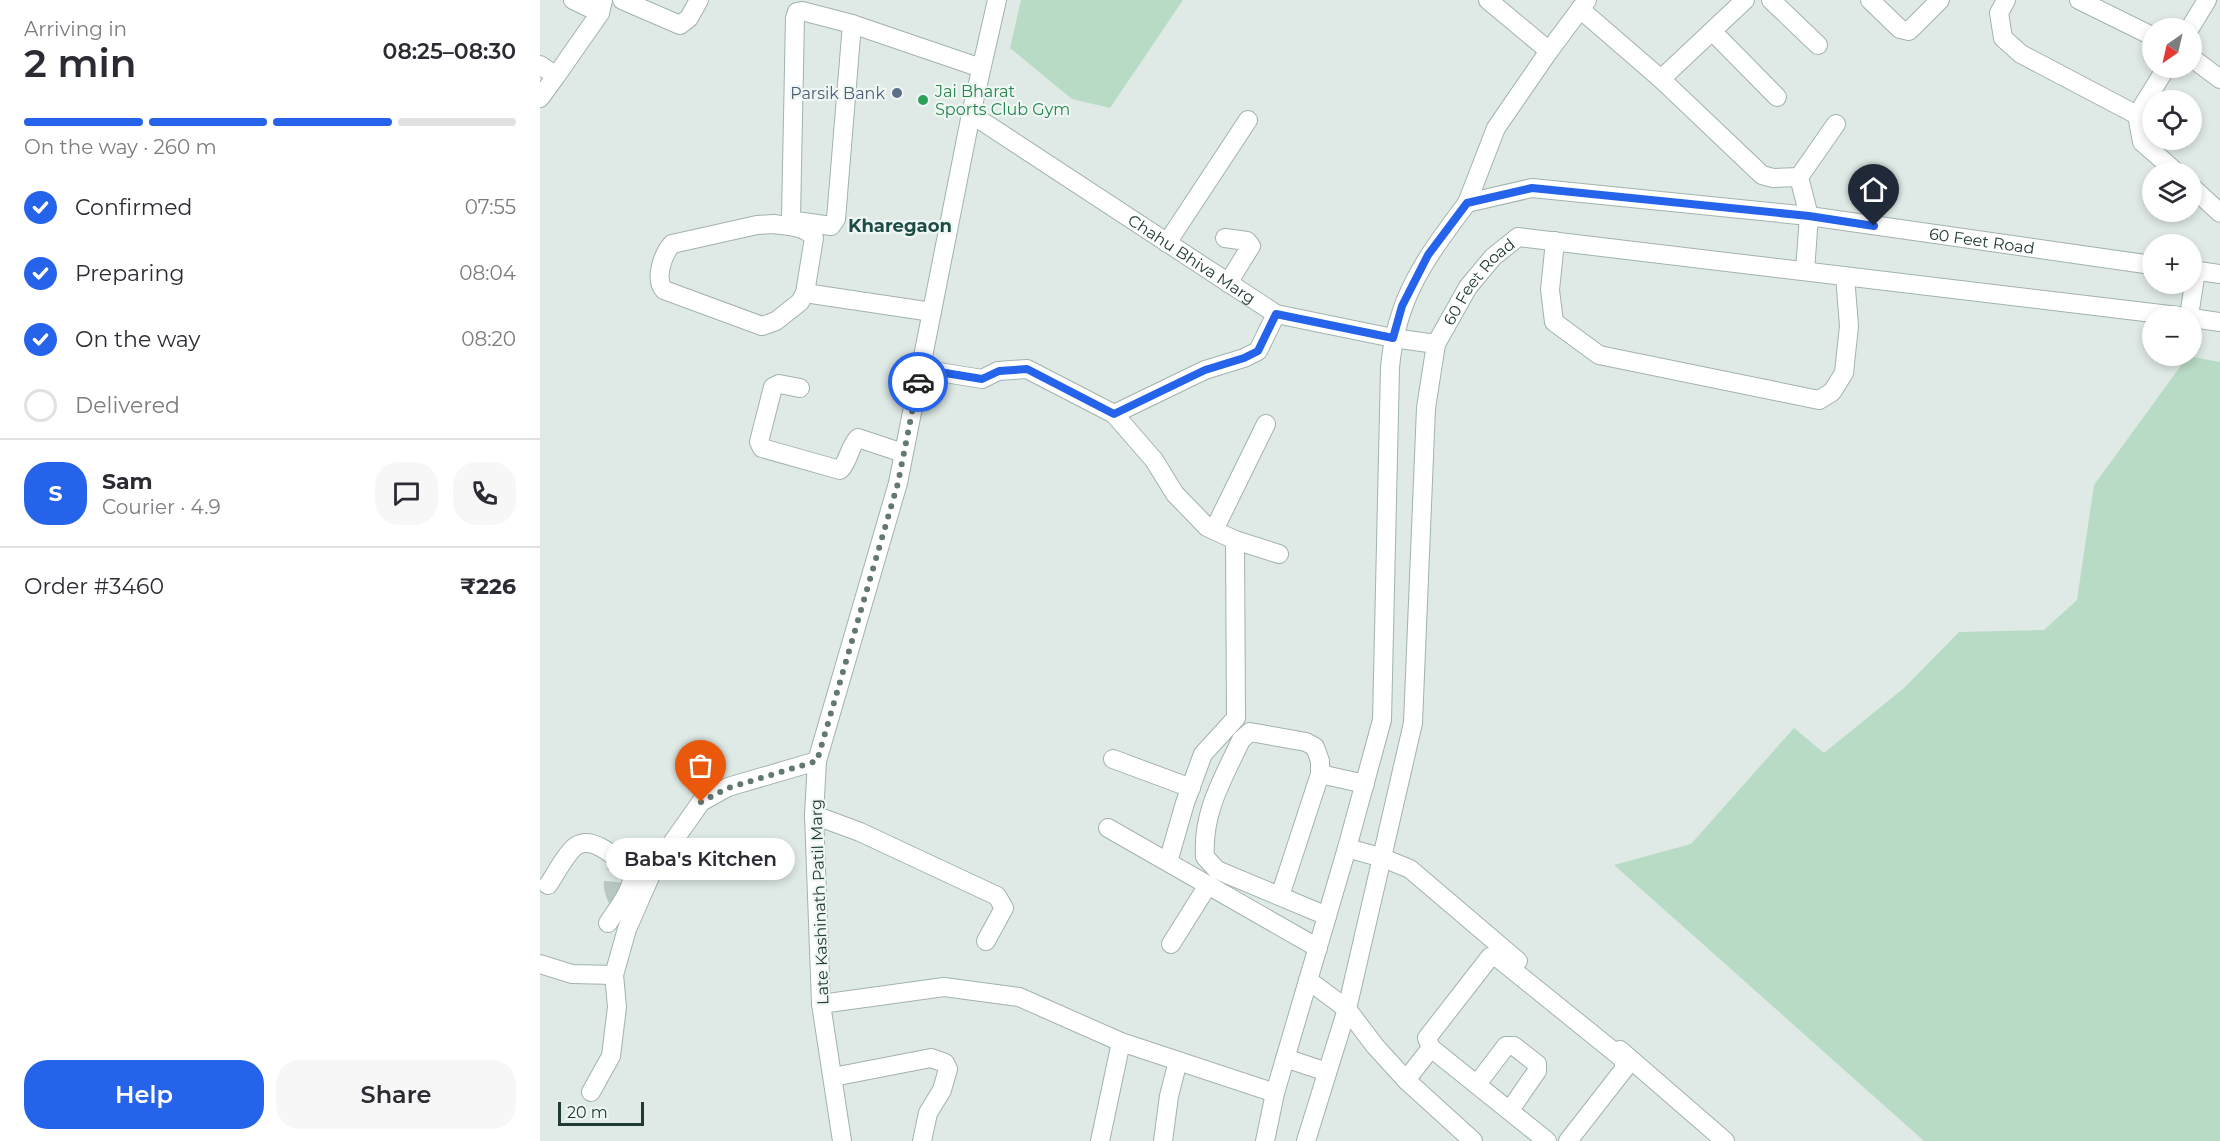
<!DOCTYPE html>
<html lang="en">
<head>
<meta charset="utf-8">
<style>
	body { margin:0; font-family:Montserrat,sans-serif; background:#f7f7f7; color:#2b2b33; height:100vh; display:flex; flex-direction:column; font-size:22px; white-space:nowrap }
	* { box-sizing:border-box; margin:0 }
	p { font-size:20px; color:#7c7c81 }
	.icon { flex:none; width:33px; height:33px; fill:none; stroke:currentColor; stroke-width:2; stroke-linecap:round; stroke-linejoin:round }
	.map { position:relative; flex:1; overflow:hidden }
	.details { display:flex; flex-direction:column; background:#fff; width:540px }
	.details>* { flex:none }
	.needle { width:39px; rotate:214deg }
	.fabs { position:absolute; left:1602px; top:18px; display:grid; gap:12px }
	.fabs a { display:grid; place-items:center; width:60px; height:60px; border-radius:50%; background:#fff; box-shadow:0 3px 9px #0003; font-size:30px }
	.scale { position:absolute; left:18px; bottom:15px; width:86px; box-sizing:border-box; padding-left:6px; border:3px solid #203a35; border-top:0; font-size:16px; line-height:21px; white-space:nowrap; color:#203a35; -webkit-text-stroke:4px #eff7f4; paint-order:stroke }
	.pin { position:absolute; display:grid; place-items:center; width:51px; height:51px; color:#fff; margin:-62px -26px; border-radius:50% 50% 50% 0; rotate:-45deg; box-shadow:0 0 6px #0007 }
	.pin .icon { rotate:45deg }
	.courier { position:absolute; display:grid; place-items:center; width:60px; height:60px; margin:-30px; border:4px solid #2563eb; border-radius:50%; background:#fff; color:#222; box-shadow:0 2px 8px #0007 }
	.bubble { position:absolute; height:42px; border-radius:21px; background:#fff; box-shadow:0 3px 9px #0003; font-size:20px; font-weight:600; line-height:42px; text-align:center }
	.headline em { font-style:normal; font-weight:600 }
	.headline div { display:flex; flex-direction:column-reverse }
	.headline { display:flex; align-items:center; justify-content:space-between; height:102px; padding:0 24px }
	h1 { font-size:39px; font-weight:600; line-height:45px }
	.bar { display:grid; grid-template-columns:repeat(4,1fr); gap:9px 6px; align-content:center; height:72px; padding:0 24px }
	.bar i { height:8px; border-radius:4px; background:#e1e1e2 }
	.bar .selected { background:#2563eb }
	.bar p { grid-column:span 4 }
	.line { display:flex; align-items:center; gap:15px; padding:0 24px; border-top:2px solid #e1e1e2 }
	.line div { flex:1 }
	.round { display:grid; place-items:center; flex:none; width:63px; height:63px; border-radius:24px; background:#f7f7f7 }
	ol { padding:0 24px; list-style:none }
	li { display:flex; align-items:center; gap:18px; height:66px }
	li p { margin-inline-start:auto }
	li .icon { padding:6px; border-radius:50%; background:#2563eb; color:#fff; stroke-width:4 }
	li:last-child { color:#7c7c81 }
	li i { width:33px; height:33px; border:3px solid #e1e1e2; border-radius:50% }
	.action { display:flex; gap:12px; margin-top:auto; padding:12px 24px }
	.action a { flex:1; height:69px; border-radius:24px; background:#2563eb; color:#fff; font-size:24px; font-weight:600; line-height:69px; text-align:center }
	.action a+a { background:#f7f7f7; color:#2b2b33 }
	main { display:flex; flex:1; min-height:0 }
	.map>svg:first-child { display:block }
	.green { fill:#b8dbc5 }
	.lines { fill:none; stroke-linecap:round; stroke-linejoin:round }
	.minor-tunnel { stroke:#b9c7c3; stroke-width:18; stroke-dasharray:18 9; stroke-linecap:butt }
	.minor-casing { stroke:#a2b2ad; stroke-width:20 }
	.tertiary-casing { stroke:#a2b2ad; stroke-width:20 }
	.minor { stroke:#fff; stroke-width:18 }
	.tertiary { stroke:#fff; stroke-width:18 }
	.done { stroke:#637873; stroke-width:6; stroke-dasharray:0 10.8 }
	.route { stroke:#2563eb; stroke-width:8 }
	.service-dot { fill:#5c6f8a; stroke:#eff7f4; stroke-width:2 }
	.leisure-dot { fill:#2e9e5b; stroke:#eff7f4; stroke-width:2 }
	.labels { text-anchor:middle; stroke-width:4.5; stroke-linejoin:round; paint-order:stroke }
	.leisure-label { font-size:16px; fill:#27864d; stroke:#eff7f4; text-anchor:start }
	.service-label { font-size:16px; fill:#4e5e75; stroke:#eff7f4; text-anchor:end }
	.street-label { font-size:16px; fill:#203a35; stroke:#eff7f4 }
	.neighbourhood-label { font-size:18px; font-weight:bold; fill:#1d4b45; stroke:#eff7f4 }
</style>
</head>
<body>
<main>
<section class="details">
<div class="headline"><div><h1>2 min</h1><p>Arriving in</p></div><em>08:25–08:30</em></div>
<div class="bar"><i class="selected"></i><i class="selected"></i><i class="selected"></i><i></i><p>On the way · 260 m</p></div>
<ol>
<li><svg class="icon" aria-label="check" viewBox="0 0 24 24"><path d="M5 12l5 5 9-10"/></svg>Confirmed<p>07:55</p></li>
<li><svg class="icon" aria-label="check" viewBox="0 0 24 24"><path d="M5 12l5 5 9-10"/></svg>Preparing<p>08:04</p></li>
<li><svg class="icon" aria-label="check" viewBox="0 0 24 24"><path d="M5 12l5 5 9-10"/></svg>On the way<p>08:20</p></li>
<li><i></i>Delivered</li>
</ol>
<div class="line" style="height:108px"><b class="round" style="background:#2563eb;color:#fff">S</b><div><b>Sam</b><p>Courier · 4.9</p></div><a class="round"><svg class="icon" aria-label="chat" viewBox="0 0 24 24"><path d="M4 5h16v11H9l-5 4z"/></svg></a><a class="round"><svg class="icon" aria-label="phone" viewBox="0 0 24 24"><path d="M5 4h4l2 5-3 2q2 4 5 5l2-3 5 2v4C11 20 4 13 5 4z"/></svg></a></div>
<div class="line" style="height:78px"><div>Order #3460</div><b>₹226</b></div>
<div class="action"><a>Help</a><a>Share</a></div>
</section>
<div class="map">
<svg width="1680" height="1141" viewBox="0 0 1680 1141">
	<rect width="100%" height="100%" fill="#dfeae6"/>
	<g class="green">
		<path d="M481,0H643L570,108L532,99L470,48Z"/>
		<path d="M1648,356L1680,362V1141H1384L1074,865L1151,844L1254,728L1284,753L1364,688L1419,632L1504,630L1537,600L1554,485Z"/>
	</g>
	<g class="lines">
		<path class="minor-tunnel" d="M77,899C70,885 72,878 80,864"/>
		<defs>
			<g id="minor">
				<path d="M33,0L60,13"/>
				<path d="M82,0L140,25L149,18L159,0"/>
				<path d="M948,0L1009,51"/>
				<path d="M1231,0L1278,45"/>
				<path d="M1330,0L1360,29L1369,31L1400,0"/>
				<path d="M1466,0L1459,13L1463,38L1481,54L1597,115"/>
				<path d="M1539,0L1612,36"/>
				<path d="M1040,9L1121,79L1205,0"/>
				<path d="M262,11L312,24L296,219L291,226L256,221L251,217L255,18L257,12Z"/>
				<path d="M312,24L441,68"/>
				<path d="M1650,28L1667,0"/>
				<path d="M1173,32L1237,97"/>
				<path d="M1652,58L1680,79"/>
				<path d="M0,65L16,76L60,13L63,0"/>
				<path d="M1626,68L1597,115L1602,142L1636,172"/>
				<path d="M1121,79L1222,175L1233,178L1259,177"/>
				<path d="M0,98L16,76"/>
				<path d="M1652,187L1680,213"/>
				<path d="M927,203L956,128L1009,51L1047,0"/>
				<path d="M233,224C247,226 266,226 274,238L265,293L260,302L236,321L222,326L124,290C114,279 123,254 132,244L217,225Z"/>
				<path d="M685,238L707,241L711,246L688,283"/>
				<path d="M1015,241L1010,290L1014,322L1059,355L1279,400L1292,392L1304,373L1309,326L1305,276"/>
				<path d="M627,243L708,120"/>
				<path d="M1265,271L1269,216L1259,177L1296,124"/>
				<path d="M265,293L392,312"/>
				<path d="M381,369L442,379L458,371L487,369L574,414L614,460L635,494L667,527L695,540L696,718L663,754L645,803L628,862"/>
				<path d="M260,388L239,384L233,387L219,442L222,448L300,470C309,461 309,447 318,438L363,453"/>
				<path d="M574,414L665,370L704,358L718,351L736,314"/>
				<path d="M674,530L726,424"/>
				<path d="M695,540L739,554"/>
				<path d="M573,759L651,788"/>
				<path d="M780,774L825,784"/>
				<path d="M274,815L320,832L457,896L464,908L446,941"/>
				<path d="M568,828L778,948"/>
				<path d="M807,848L843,858L870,869L978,961"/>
				<path d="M8,885C15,875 27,852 36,846C54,834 79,861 93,872C93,890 78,908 68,923"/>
				<path d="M740,896L780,774V761L775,747L766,742L710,732L701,740C683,779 662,812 665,857L677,870L787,916"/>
				<path d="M631,944L668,885"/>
				<path d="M0,964L32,974L74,975L87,929L113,870L161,802L188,787L277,761"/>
				<path d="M768,980L807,1009L835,1046L866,1080L933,1141"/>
				<path d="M281,1004L404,987L479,997L581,1042L735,1093"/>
				<path d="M1080,1050L1185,1141"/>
				<path d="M293,1077L391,1058L405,1063L408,1069L402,1090L388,1113L382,1141"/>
				<path d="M866,1080L891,1048"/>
				<path d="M937,1084L966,1046H974L997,1064V1071L970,1110"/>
				<path d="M51,1092L71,1056L77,1007L74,975"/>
				<path d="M302,1141L281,1004L274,815L277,761L358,483L431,114"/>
				<path d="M560,1141L581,1042"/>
				<path d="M623,1141L629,1096L638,1061"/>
				<path d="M1007,1141L891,1048L887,1038L950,957L958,958L1083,1059L1085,1068L1028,1141"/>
			</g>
			<g id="tertiary">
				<path id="s1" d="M457,0L431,114L736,314L853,338L896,344"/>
				<path d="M1652,270L1680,274"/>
				<path d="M1649,316L1656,271"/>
				<path d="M1652,318L1680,322"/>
				<path d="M745,1058L787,1072"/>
				<path id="s2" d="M725,1141L735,1093L807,848L842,720L850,368C856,297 886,258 927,203L992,188L1269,216L1612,265"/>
				<path id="s3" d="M766,1141L807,1009L873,723L886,408L896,344L928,287L953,257L978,237L1638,316"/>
			</g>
		</defs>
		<use href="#minor" class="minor-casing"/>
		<use href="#tertiary" class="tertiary-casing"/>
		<use href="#minor" class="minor"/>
		<use href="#tertiary" class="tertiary"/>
	</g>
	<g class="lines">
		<path class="done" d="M161,802L188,788L277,761L358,483L378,382"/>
		<path class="route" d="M378,382L381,369L442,379L459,371L487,369L574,414L665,370L704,358L718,351L736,314L853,338L862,306L888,255L927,203L992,188L1269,216L1334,226"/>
	</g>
	<circle class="service-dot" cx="357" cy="93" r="6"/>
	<circle class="leisure-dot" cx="383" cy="100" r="6"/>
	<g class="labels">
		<g class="leisure-label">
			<text x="395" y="97">Jai Bharat<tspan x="395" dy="18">Sports Club Gym</tspan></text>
		</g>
		<g class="service-label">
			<text x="345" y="99">Parsik Bank</text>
		</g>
		<g class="street-label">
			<text dy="6" stroke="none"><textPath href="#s2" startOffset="1494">60 Feet Road</textPath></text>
			<text dy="6" stroke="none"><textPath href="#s1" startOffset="381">Chahu Bhiva Marg</textPath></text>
			<text dy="6" stroke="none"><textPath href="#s3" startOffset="888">60 Feet Road</textPath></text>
			<text transform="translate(279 902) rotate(-92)" y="6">Late Kashinath Patil Marg</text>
		</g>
		<g class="neighbourhood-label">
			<text x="360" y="232">Kharegaon</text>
		</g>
	</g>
</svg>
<div class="fabs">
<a><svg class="needle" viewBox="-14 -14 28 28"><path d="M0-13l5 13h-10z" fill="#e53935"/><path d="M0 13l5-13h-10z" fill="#7c7c81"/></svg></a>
<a><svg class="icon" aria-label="locate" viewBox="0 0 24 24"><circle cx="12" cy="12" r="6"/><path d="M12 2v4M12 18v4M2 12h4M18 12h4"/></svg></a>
<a><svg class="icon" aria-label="layers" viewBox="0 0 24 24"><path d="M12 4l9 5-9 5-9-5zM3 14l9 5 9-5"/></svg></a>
<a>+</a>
<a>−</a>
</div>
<div class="scale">20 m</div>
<div class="pin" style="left:161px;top:802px;background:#ea580c"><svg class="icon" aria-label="bag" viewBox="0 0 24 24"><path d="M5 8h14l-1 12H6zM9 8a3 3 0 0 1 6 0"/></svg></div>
<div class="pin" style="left:1334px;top:226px;background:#1f2937"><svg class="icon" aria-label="home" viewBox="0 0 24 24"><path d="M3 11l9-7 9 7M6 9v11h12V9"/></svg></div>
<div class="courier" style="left:378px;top:382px"><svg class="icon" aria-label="car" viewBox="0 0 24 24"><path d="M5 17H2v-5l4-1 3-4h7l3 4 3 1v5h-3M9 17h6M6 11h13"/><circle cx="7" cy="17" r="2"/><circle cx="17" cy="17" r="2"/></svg></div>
<div class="bubble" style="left:66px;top:838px;width:189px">Baba's Kitchen</div>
</div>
</main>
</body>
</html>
